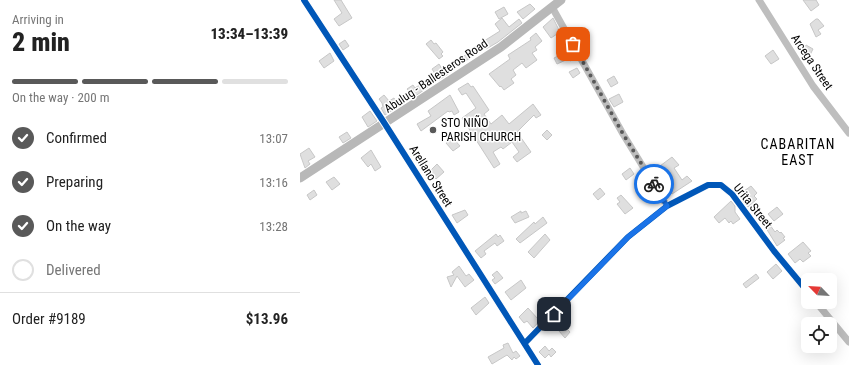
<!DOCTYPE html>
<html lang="en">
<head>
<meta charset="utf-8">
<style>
	body { margin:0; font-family:"Roboto Condensed",sans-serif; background:#f2f2f2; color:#222; height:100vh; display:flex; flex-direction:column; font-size:15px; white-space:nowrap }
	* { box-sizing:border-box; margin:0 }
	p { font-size:13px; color:#767676 }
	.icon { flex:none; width:22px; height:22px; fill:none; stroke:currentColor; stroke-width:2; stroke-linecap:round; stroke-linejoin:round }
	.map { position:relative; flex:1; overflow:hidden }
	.sheet { display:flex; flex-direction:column; background:#fff; width:300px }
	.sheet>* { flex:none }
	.needle { width:26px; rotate:295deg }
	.fabs { position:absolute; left:501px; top:273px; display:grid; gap:8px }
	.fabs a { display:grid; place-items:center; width:36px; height:36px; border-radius:6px; background:#fff; box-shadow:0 4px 16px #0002; font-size:20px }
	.pin { position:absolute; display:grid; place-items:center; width:34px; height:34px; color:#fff; margin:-17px; border-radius:8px; box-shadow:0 2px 6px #0006 }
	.courier { position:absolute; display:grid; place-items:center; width:40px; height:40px; margin:-20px; border:3px solid #1a73e8; border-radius:50%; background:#fff; color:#222; box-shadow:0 1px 5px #0007 }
	.headline em { font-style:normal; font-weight:800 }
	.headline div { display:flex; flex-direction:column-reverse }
	.headline { display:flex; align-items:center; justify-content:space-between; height:68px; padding:0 12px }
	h1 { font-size:26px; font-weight:800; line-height:30px }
	.bar { display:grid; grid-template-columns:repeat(4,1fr); gap:6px 4px; align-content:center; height:48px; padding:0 12px }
	.bar i { height:5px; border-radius:3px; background:#e0e0e0 }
	.bar .current { background:#595959 }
	.bar p { grid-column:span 4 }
	.line { display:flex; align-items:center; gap:10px; padding:0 12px; border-top:1px solid #e0e0e0 }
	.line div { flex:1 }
	ol { padding:0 12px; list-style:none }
	li { display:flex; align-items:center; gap:12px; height:44px }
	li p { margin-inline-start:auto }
	li .icon { padding:4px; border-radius:50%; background:#595959; color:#fff; stroke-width:4 }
	li:last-child { color:#767676 }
	li i { width:22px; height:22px; border:2px solid #e0e0e0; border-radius:50% }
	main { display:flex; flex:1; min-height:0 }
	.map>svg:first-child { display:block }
	.building { fill:#dfdfdf; stroke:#c7c7c7 }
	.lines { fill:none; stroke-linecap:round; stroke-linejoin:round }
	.street { stroke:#bebebe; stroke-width:7 }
	.secondary { stroke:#b8b8b8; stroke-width:9 }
	.cycleway-casing { stroke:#fff; stroke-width:8 }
	.cycleway { stroke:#0057b8; stroke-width:6 }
	.done { stroke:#595959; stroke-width:4; stroke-dasharray:0 7.2 }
	.route { stroke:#1a73e8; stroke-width:5 }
	.poi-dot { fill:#595959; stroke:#fff; stroke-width:1.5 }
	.labels { text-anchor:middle; stroke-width:3; stroke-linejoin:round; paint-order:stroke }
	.street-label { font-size:12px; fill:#000; stroke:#fff }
	.poi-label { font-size:12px; fill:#000; stroke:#fff; text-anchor:start }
	.quarter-label { font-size:14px; letter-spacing:1px; fill:#000; stroke:#fff }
</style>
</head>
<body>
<main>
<section class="sheet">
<div class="headline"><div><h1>2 min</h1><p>Arriving in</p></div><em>13:34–13:39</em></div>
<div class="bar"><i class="current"></i><i class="current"></i><i class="current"></i><i></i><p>On the way · 200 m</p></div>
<ol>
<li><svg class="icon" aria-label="check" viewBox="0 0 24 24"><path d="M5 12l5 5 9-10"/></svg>Confirmed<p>13:07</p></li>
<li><svg class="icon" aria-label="check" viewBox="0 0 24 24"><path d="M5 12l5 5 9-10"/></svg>Preparing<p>13:16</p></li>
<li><svg class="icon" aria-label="check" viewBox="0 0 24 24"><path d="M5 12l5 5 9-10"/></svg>On the way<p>13:28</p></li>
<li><i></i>Delivered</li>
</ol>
<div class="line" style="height:52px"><div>Order #9189</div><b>$13.96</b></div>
</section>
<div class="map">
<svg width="549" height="365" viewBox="0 0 549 365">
	<rect width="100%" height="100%" fill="#fff"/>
	<g class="building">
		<path d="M34,0H41L52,18L39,26L34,19L42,13Z"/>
		<path d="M503,0H516L519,5L511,11Z"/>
		<path d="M230,4L235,9L223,19L217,12Z"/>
		<path d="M204,7L208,14L199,19L195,12Z"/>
		<path d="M202,18L209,27L219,19L222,23L198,42L186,49L185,48L161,64L158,61L176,46L200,31L195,24Z"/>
		<path d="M253,18L260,32L251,38L243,27Z"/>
		<path d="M516,19H518L524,26L518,30L521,34L516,37L510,24Z"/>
		<path d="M236,33L242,41L235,47L237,50L232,53L237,60L226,68L222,63L213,70L216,75L211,79L214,83L204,90L201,86L200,87L189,74L210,59L208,55L231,40L230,38Z"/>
		<path d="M45,40L49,46L43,50L39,44Z"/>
		<path d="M131,40L134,44L136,43L143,52L141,54L143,56L139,59L126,44Z"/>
		<path d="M506,45L513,49L510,55L502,50Z"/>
		<path d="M270,50L275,58L270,61L268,59L257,64L254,58Z"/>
		<path d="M473,50L479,59L471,64L465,56Z"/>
		<path d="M30,53L34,61L24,68L19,61Z"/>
		<path d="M139,64L144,72L146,71L148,74L139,80L132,69Z"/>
		<path d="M277,68L280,73L273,78L269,72Z"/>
		<path d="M314,76L318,83L311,87L307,80Z"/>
		<path d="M124,82L128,87L114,97L107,89L113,85L115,88Z"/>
		<path d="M168,83L171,87L173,86L189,110L184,114L191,124L202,115L209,124L233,104L241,115L236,118L234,115L217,132L231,152L217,162L213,157L219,152L212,142L203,149L201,147L193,152L200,164L194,168L162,118L176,108L166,93L162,95L158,89Z"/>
		<path d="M319,94L323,102L314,107L309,99Z"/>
		<path d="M84,95L89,101L94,98L97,103L103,99L105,102L85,115L81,108L83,107L82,103L79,99Z"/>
		<path d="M150,95L159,112L154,115L152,111L149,112L148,111L121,131L117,124L131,116L128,111Z"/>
		<path d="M70,111L77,121L68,127L62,117Z"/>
		<path d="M247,130L252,135L247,140L242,135Z"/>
		<path d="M47,132L51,138L43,143L39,137Z"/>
		<path d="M152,137L160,146L153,151L146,143Z"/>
		<path d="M9,148L15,157L8,161L10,164L5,168L0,154Z"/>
		<path d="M71,150L81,167L75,171L71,164L68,167L61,158Z"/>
		<path d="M372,157L379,165L374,168L382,180L387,176L392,181L372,194L367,186L372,180L360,166Z"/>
		<path d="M137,164L144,172L136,179L129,172Z"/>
		<path d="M330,168L334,174L326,180L322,174Z"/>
		<path d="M34,177L40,184L32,190L26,182Z"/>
		<path d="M451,186L457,193L454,196L457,199L448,207L442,200L448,195L444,191Z"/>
		<path d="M300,188L305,194L298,200L293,194Z"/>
		<path d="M14,190L17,195L10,200L7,195Z"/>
		<path d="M321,195L333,208L325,214L317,204L320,202L317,198Z"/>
		<path d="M431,201L435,206V212L440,219L433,224L431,221L429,223L425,218L419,223L414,217Z"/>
		<path d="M477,207L483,214L474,221L468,214Z"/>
		<path d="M165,210L168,215L157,223L152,215Z"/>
		<path d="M221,211V213L226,211L229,217L215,223L211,217Z"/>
		<path d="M243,217L247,223L220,243L216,239L234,222L235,224Z"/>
		<path d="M470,225L475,232L477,230L480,233L481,232L485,237L483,238L485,240L477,246L466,228Z"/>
		<path d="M196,234L198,237L200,235L204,241L197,246L195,243L184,251L186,254L181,258L175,251Z"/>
		<path d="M245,234L250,240L234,258L228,252Z"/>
		<path d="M503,242L511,251L508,253L511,256L503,262L500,259L495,263L488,254Z"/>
		<path d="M476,264L482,271L473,279L467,272Z"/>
		<path d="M159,266L166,276L169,274L174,280L165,287L157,276L151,287L147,277L154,275L152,272Z"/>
		<path d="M197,271L203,278L195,284L192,280L195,278L192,275Z"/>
		<path d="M456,274L459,278L446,288L443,284Z"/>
		<path d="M221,280L226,288L211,300L205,292Z"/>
		<path d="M185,297L189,303L176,315L171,308Z"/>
		<path d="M228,308L238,319L246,310L248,312L233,328L227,321L224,323L219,317Z"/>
		<path d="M264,326L270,332L265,338L259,331Z"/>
		<path d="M208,343L213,353L216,351L220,356L216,359L214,357L212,360L207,355L192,364L188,357L204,348L203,345Z"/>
		<path d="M245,346L249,351L252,348L256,352L251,357L249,354L245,358L239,352Z"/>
	</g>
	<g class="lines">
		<g class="street">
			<path d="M4,0L85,124L238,365"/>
			<path d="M459,0L513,86L549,133"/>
			<path d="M252,7L323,134L367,206"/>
			<path d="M516,302L549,342"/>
			<path d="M225,343L328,237L367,206L408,185H421L432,194L474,251L508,292"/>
		</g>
		<path class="secondary" d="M0,178L201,47L261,0"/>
		<defs>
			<g id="cycleway">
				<path d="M4,0L85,124L238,365"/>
				<path d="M225,343L328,237L367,206L408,185H421L432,194L474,251L508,292"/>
			</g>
		</defs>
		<use href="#cycleway" class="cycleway-casing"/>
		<use href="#cycleway" class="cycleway"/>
	</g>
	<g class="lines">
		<path class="done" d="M273,44L323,134L354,184"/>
		<path class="route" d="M254,314L328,237L367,206L354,184"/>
	</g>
	<circle class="poi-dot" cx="133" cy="130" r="4"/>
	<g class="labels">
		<g class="street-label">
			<text transform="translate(512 62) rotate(56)" y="4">Arcega Street</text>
			<text transform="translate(136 76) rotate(-34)" y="4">Abulug - Ballesteros Road</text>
			<text transform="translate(131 176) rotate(58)" y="4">Arellano Street</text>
			<text transform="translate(453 206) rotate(51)" y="4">Urita Street</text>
		</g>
		<g class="poi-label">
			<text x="141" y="127">STO NIÑO<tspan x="141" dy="14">PARISH CHURCH</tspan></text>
		</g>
		<g class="quarter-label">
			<text x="498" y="149">CABARITAN<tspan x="498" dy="16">EAST</tspan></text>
		</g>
	</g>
</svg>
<div class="fabs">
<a><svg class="needle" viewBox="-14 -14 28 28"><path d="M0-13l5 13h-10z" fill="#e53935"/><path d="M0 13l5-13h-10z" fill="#767676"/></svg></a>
<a><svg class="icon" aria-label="locate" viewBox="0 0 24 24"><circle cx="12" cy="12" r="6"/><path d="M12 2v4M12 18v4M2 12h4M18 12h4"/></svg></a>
</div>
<div class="pin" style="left:273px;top:44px;background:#ea580c"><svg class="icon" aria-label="bag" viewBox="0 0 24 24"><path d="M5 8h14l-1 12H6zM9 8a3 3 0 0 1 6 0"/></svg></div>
<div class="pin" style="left:254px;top:314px;background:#1f2937"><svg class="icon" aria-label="home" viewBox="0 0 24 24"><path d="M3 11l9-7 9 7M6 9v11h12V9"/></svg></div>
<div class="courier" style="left:354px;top:184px"><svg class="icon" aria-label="bike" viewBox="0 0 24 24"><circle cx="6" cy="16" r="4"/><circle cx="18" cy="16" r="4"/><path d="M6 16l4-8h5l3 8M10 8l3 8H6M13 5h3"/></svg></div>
</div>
</main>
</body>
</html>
